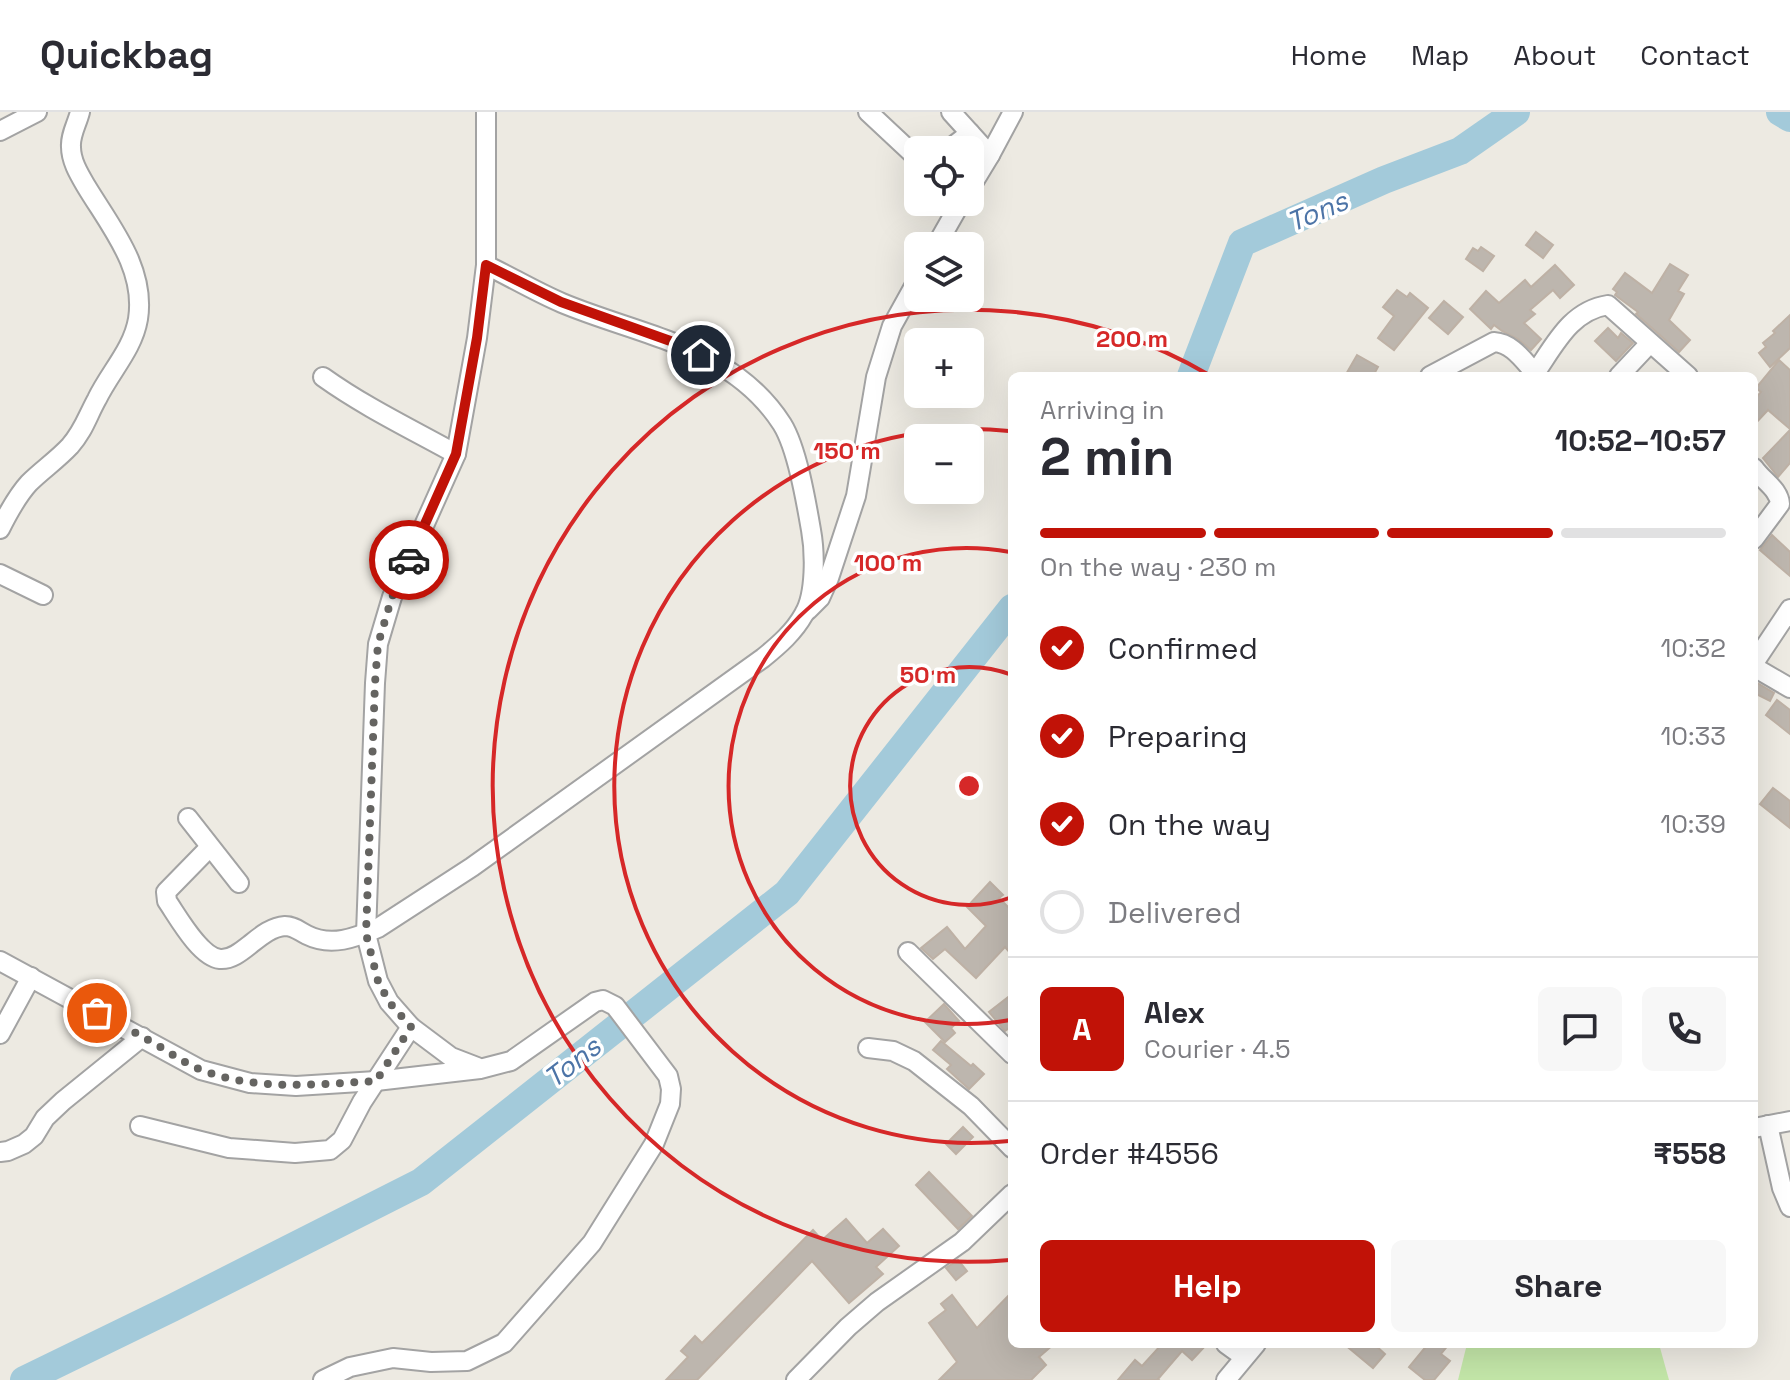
<!DOCTYPE html>
<html lang="en">
<head>
<meta charset="utf-8">
<style>
	body { margin:0; font-family:"Space Grotesk",sans-serif; background:#f7f7f7; color:#2b2b33; height:100vh; display:flex; flex-direction:column; font-size:30px; white-space:nowrap }
	* { box-sizing:border-box; margin:0 }
	p { font-size:26px; color:#7c7c81 }
	.icon { flex:none; width:44px; height:44px; fill:none; stroke:currentColor; stroke-width:2; stroke-linecap:round; stroke-linejoin:round }
	.map { position:relative; flex:1; overflow:hidden }
	.side { position:absolute; left:1008px; top:260px; width:750px; height:976px; display:flex; flex-direction:column; background:#fff; border-radius:12px; box-shadow:0 8px 32px #0002 }
	.side>* { flex:none }
	.buttons { position:absolute; left:904px; top:24px; display:grid; gap:16px }
	.buttons a { display:grid; place-items:center; width:80px; height:80px; border-radius:12px; background:#fff; box-shadow:0 8px 32px #0002; font-size:40px }
	.pin { position:absolute; display:grid; place-items:center; width:68px; height:68px; color:#fff; margin:-34px; border:4px solid #fff; border-radius:50%; box-shadow:0 2px 8px #0007 }
	.courier { position:absolute; display:grid; place-items:center; width:80px; height:80px; margin:-40px; border:6px solid #c11207; border-radius:50%; background:#fff; color:#222; box-shadow:0 2px 10px #0007 }
	.overview em { font-style:normal; font-weight:600 }
	.overview div { display:flex; flex-direction:column-reverse }
	.overview { display:flex; align-items:center; justify-content:space-between; height:136px; padding:0 32px }
	h1 { font-size:52px; font-weight:600; line-height:60px }
	.bar { display:grid; grid-template-columns:repeat(4,1fr); gap:12px 8px; align-content:center; height:96px; padding:0 32px }
	.bar i { height:10px; border-radius:6px; background:#e1e1e2 }
	.bar .current { background:#c11207 }
	.bar p { grid-column:span 4 }
	.line { display:flex; align-items:center; gap:20px; padding:0 32px; border-top:2px solid #e1e1e2 }
	.line div { flex:1 }
	.round { display:grid; place-items:center; flex:none; width:84px; height:84px; border-radius:12px; background:#f7f7f7 }
	ol { padding:0 32px; list-style:none }
	li { display:flex; align-items:center; gap:24px; height:88px }
	li p { margin-inline-start:auto }
	li .icon { padding:8px; border-radius:50%; background:#c11207; color:#fff; stroke-width:4 }
	li:last-child { color:#7c7c81 }
	li i { width:44px; height:44px; border:4px solid #e1e1e2; border-radius:50% }
	.action { display:flex; gap:16px; margin-top:auto; padding:16px 32px }
	.action a { flex:1; height:92px; border-radius:12px; background:#c11207; color:#fff; font-size:32px; font-weight:600; line-height:92px; text-align:center }
	.action a+a { background:#f7f7f7; color:#2b2b33 }
	header { display:flex; align-items:center; gap:48px; box-sizing:border-box; height:112px; padding:0 40px; background:#fff; border-bottom:2px solid #e1e1e2 }
	header strong { font-size:38px }
	nav { display:flex; gap:44px; margin-inline-start:auto; font-size:28px }
	.map>svg:first-child { display:block }
	.grass { fill:#c3e6a8 }
	.lines { fill:none; stroke-linecap:round; stroke-linejoin:round }
	.river { stroke:#a3cada; stroke-width:28 }
	.building { fill:#bdb6ae; stroke:#beb1a5; stroke-width:2 }
	.minor-casing { stroke:#a3a3a3; stroke-width:22 }
	.minor { stroke:#fff; stroke-width:18 }
	.done { stroke:#656461; stroke-width:8; stroke-dasharray:0 14.4 }
	.route { stroke:#c11207; stroke-width:10 }
	.ring { fill:none; stroke:#d62828; stroke-width:4 }
	.labels { text-anchor:middle; stroke-width:7; stroke-linejoin:round; paint-order:stroke }
	.water-label { font-size:28px; font-style:italic; fill:#4c74a7; stroke:#fff }
	.centre { fill:#d62828; stroke:#fff; stroke-width:4 }
	.ring-label { font-size:24px; text-anchor:middle; font-weight:bold; fill:#d62828; stroke:#fff; stroke-width:7; stroke-linejoin:round; paint-order:stroke }
</style>
</head>
<body>
<header>
<strong>Quickbag</strong>
<nav><a>Home</a><a>Map</a><a>About</a><a>Contact</a></nav>
</header>
<div class="map">
<svg width="1790" height="1268" viewBox="0 0 1790 1268">
	<rect width="100%" height="100%" fill="#edeae2"/>
	<path class="grass" d="M1467,1232H1659L1669,1268H1458Z"/>
	<g class="lines">
		<g class="river">
			<path d="M1780,0L1790,6"/>
			<path d="M1191,264L1242,131L1384,68L1460,39L1516,0"/>
			<path d="M24,1268L172,1196L421,1070L787,781L1012,496"/>
		</g>
	</g>
	<g class="building">
		<path d="M1536,120L1553,133L1543,146L1526,133Z"/>
		<path d="M1481,135L1494,144L1483,159L1466,147L1473,136L1478,139Z"/>
		<path d="M1670,152L1688,163L1678,179L1684,182L1669,208L1690,228L1679,240L1636,202L1638,200L1615,183L1617,180L1613,177L1625,161L1652,181Z"/>
		<path d="M1555,153L1574,173L1560,186L1553,178L1530,198L1535,202L1524,211L1541,227L1531,238L1518,227L1502,219L1494,213L1491,217L1470,197L1486,179L1499,191L1525,168L1531,175Z"/>
		<path d="M1397,178L1407,185L1410,181L1428,196L1394,238L1378,226L1394,204L1383,195Z"/>
		<path d="M1444,189L1463,205L1448,222L1429,206Z"/>
		<path d="M1790,203V236L1770,255L1759,241L1766,235L1763,231L1775,221L1773,219Z"/>
		<path d="M1608,216L1618,226L1621,221L1633,231L1616,249L1595,229Z"/>
		<path d="M1357,243L1378,255L1373,264H1345Z"/>
		<path d="M1779,248L1790,258V317L1768,298L1754,313V288L1761,280L1756,276Z"/>
		<path d="M1790,318V351L1778,365L1763,346Z"/>
		<path d="M1772,423L1790,440V464L1760,438Z"/>
		<path d="M1754,569L1774,581L1770,589L1754,581Z"/>
		<path d="M1777,588L1790,598V622L1766,603Z"/>
		<path d="M1773,676L1790,689V716L1760,692Z"/>
		<path d="M990,770L1003,783L999,786L1012,799V843L1005,835L976,866L945,837L933,847L921,836L947,815L965,837L986,814L967,795Z"/>
		<path d="M1012,882V914L1005,919L989,900Z"/>
		<path d="M944,892L959,909L951,916L955,921L945,930L925,910Z"/>
		<path d="M941,929L971,954L973,952L984,962L969,977L947,957L951,953L933,938Z"/>
		<path d="M963,1015L973,1025L956,1042L946,1032Z"/>
		<path d="M929,1060L972,1104L958,1117L916,1073Z"/>
		<path d="M846,1107L867,1131L883,1117L899,1134L876,1155L883,1162L849,1191L812,1149L697,1268H666L688,1245L681,1239L695,1224L702,1231L813,1118L822,1128Z"/>
		<path d="M958,1148L967,1159L956,1168L946,1156Z"/>
		<path d="M1012,1180V1232H1054L1039,1245L1046,1253L1031,1268H939L957,1250L929,1211L946,1198L941,1192L952,1183L977,1216Z"/>
		<path d="M1162,1232H1207L1192,1248L1182,1239L1158,1267L1159,1268H1118L1135,1248L1142,1254Z"/>
		<path d="M1344,1232H1374L1385,1242L1373,1256Z"/>
		<path d="M1428,1232H1449L1441,1242L1450,1249L1434,1268H1425L1409,1255Z"/>
	</g>
	<g class="lines">
		<defs>
			<g id="minor">
				<path d="M868,0L914,43L918,45"/>
				<path d="M951,0L990,43"/>
				<path d="M0,19L37,0"/>
				<path d="M948,38L970,21"/>
				<path d="M970,76L990,43L1013,0"/>
				<path d="M936,134L961,90"/>
				<path d="M1430,264L1494,230C1512,231 1523,248 1535,261"/>
				<path d="M1533,264C1554,235 1569,199 1608,193L1688,264"/>
				<path d="M1619,264L1650,231"/>
				<path d="M323,265C365,295 411,317 456,342"/>
				<path d="M1754,356C1763,369 1779,377 1780,392L1754,427"/>
				<path d="M0,417C8,401 17,384 29,371C42,358 57,348 70,334C84,318 87,305 97,287C110,260 133,237 138,207C146,156 110,114 86,74C79,62 71,49 71,35C70,23 77,12 80,0"/>
				<path d="M0,462L43,483"/>
				<path d="M808,498L820,486L829,466L856,384L876,265L892,214L918,167"/>
				<path d="M1754,551L1790,497"/>
				<path d="M1754,555L1790,576"/>
				<path d="M188,706L239,771"/>
				<path d="M209,736L166,780L167,789C178,805 200,845 220,847C232,848 243,838 252,831C262,823 272,815 285,814C294,814 299,819 307,823C331,835 355,826 378,816L472,755L763,546C779,533 794,520 804,502C816,482 815,440 811,418C806,389 797,336 782,312C732,234 641,224 562,191C536,180 511,165 486,153"/>
				<path d="M908,840L1012,942"/>
				<path d="M0,849L201,958L250,971L296,974L376,969L480,957L511,949L595,890L603,888L615,894L668,964L671,977L670,992L654,1032L592,1131L504,1231L467,1249L431,1250L393,1246L350,1255L323,1268"/>
				<path d="M0,922L31,865"/>
				<path d="M868,936L893,939L914,949L971,994L1012,1036"/>
				<path d="M477,955L451,945L411,915L389,890L378,869L366,822L375,571L378,532L392,485L456,342L477,226L486,153V0"/>
				<path d="M1768,1013L1782,1076L1790,1095"/>
				<path d="M140,1014L229,1036L295,1041L330,1038L342,1028L362,990L411,915"/>
				<path d="M1754,1016L1790,1009"/>
				<path d="M0,1040L8,1039L24,1032L34,1024L45,1006L63,989L142,925"/>
				<path d="M1226,1232L1244,1245"/>
				<path d="M796,1268L848,1215L877,1190L962,1130L1012,1082"/>
				<path d="M1226,1268L1256,1232"/>
			</g>
		</defs>
		<use href="#minor" class="minor-casing"/>
		<use href="#minor" class="minor"/>
	</g>
	<g class="lines">
		<path class="done" d="M97,901C117,911 137,921 157,933C171,941 184,951 199,957C256,980 317,972 376,969L411,915L389,890L378,869L366,822L375,571L378,532L392,485L409,448"/>
		<path class="route" d="M409,448L456,342L477,226L486,153L561,190L676,231L701,243"/>
	</g>
	<g class="ring">
		<path d="M1012 785A119 119 0 1 1 1012 563"/>
		<path d="M1010 908A238 238 0 1 1 1010 440"/>
		<path d="M1009 1029A357 357 0 1 1 1009 319"/>
		<path d="M1010 1148A476 476 0 1 1 1211 264"/>
	</g>
	<g class="labels">
		<g class="water-label">
			<text transform="translate(1317 99) rotate(-23)" y="10">Tons</text>
			<text transform="translate(572 950) rotate(-38)" y="10">Tons</text>
		</g>
	</g>
	<circle cx="969" cy="674" r="12" class="centre"/>
	<g class="ring-label">
		<text x="1132" y="235">200 m</text>
		<text x="847" y="347">150 m</text>
		<text x="888" y="459">100 m</text>
		<text x="928" y="571">50 m</text>
	</g>
</svg>
<div class="buttons">
<a><svg class="icon" aria-label="locate" viewBox="0 0 24 24"><circle cx="12" cy="12" r="6"/><path d="M12 2v4M12 18v4M2 12h4M18 12h4"/></svg></a>
<a><svg class="icon" aria-label="layers" viewBox="0 0 24 24"><path d="M12 4l9 5-9 5-9-5zM3 14l9 5 9-5"/></svg></a>
<a>+</a>
<a>−</a>
</div>
<div class="pin" style="left:97px;top:901px;background:#ea580c"><svg class="icon" aria-label="bag" viewBox="0 0 24 24"><path d="M5 8h14l-1 12H6zM9 8a3 3 0 0 1 6 0"/></svg></div>
<div class="pin" style="left:701px;top:243px;background:#1f2937"><svg class="icon" aria-label="home" viewBox="0 0 24 24"><path d="M3 11l9-7 9 7M6 9v11h12V9"/></svg></div>
<div class="courier" style="left:409px;top:448px"><svg class="icon" aria-label="car" viewBox="0 0 24 24"><path d="M5 17H2v-5l4-1 3-4h7l3 4 3 1v5h-3M9 17h6M6 11h13"/><circle cx="7" cy="17" r="2"/><circle cx="17" cy="17" r="2"/></svg></div>
<section class="side">
<div class="overview"><div><h1>2 min</h1><p>Arriving in</p></div><em>10:52–10:57</em></div>
<div class="bar"><i class="current"></i><i class="current"></i><i class="current"></i><i></i><p>On the way · 230 m</p></div>
<ol>
<li><svg class="icon" aria-label="check" viewBox="0 0 24 24"><path d="M5 12l5 5 9-10"/></svg>Confirmed<p>10:32</p></li>
<li><svg class="icon" aria-label="check" viewBox="0 0 24 24"><path d="M5 12l5 5 9-10"/></svg>Preparing<p>10:33</p></li>
<li><svg class="icon" aria-label="check" viewBox="0 0 24 24"><path d="M5 12l5 5 9-10"/></svg>On the way<p>10:39</p></li>
<li><i></i>Delivered</li>
</ol>
<div class="line" style="height:144px"><b class="round" style="background:#c11207;color:#fff">A</b><div><b>Alex</b><p>Courier · 4.5</p></div><a class="round"><svg class="icon" aria-label="chat" viewBox="0 0 24 24"><path d="M4 5h16v11H9l-5 4z"/></svg></a><a class="round"><svg class="icon" aria-label="phone" viewBox="0 0 24 24"><path d="M5 4h4l2 5-3 2q2 4 5 5l2-3 5 2v4C11 20 4 13 5 4z"/></svg></a></div>
<div class="line" style="height:104px"><div>Order #4556</div><b>₹558</b></div>
<div class="action"><a>Help</a><a>Share</a></div>
</section>
</div>
</body>
</html>
